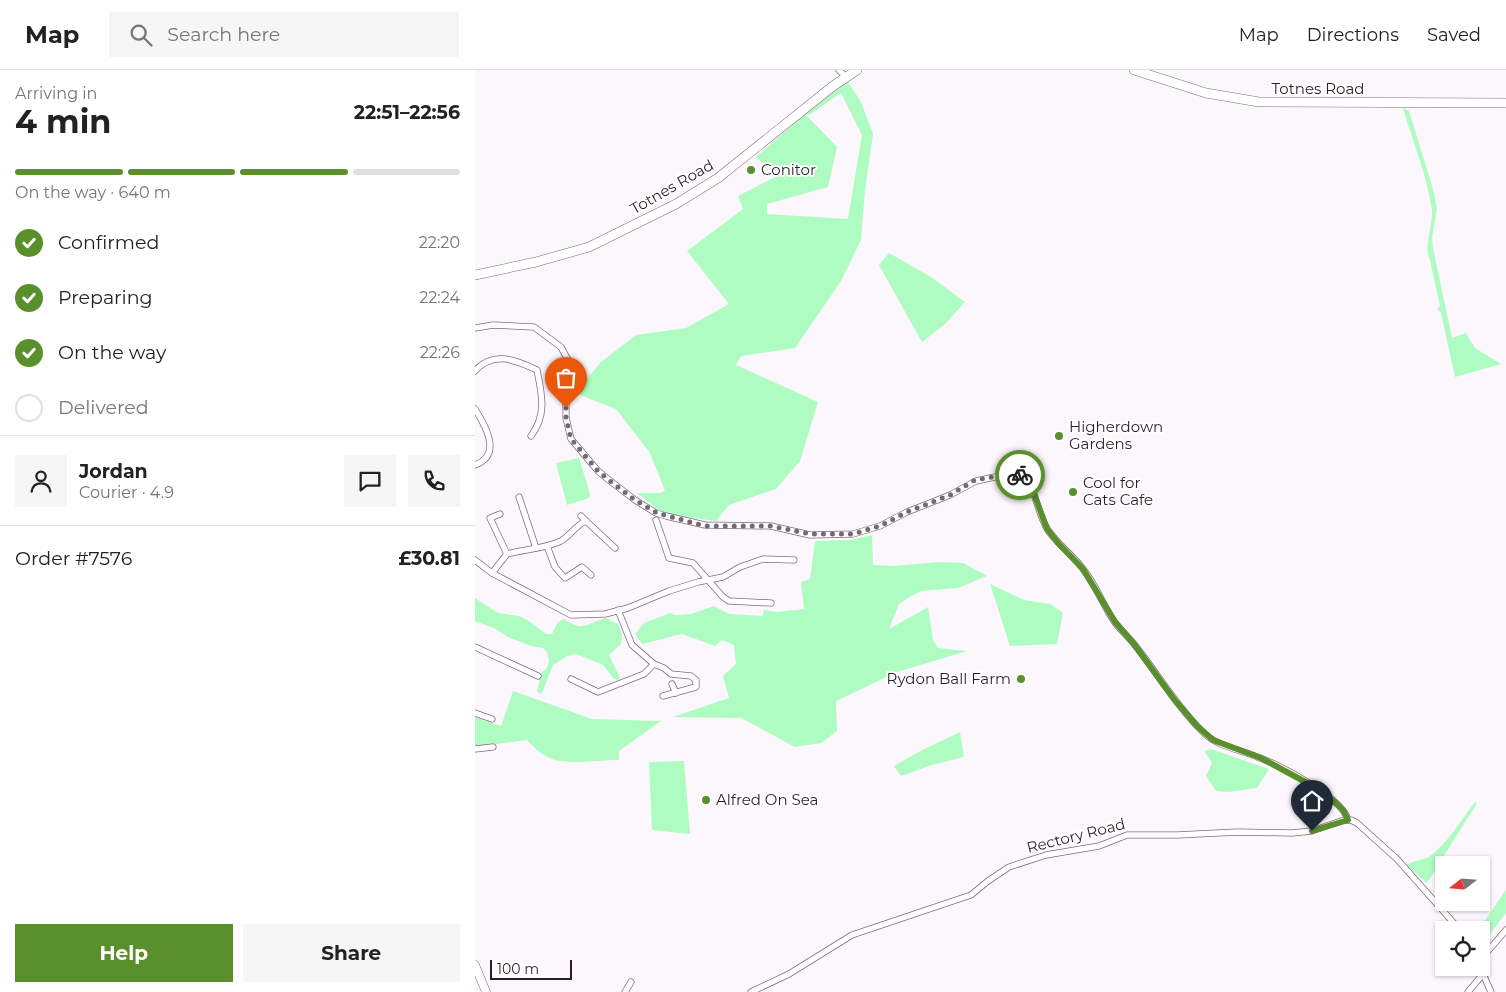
<!DOCTYPE html>
<html lang="en">
<head>
<meta charset="utf-8">
<style>
	body { margin:0; font-family:Montserrat,sans-serif; background:#f6f6f6; color:#222; height:100vh; display:flex; flex-direction:column; font-size:19px; white-space:nowrap }
	* { box-sizing:border-box; margin:0 }
	p { font-size:16px; color:#767676 }
	.icon { flex:none; width:28px; height:28px; fill:none; stroke:currentColor; stroke-width:2; stroke-linecap:round; stroke-linejoin:round }
	.map { position:relative; flex:1; overflow:hidden }
	.details { display:flex; flex-direction:column; background:#fff; width:475px }
	.details>* { flex:none }
	.needle { width:32px; rotate:253deg }
	.controls { position:absolute; left:960px; top:786px; display:grid; gap:10px }
	.controls a { display:grid; place-items:center; width:55px; height:55px; border-radius:0px; background:#fff; box-shadow:0 1px 4px #0004; font-size:25px }
	.scale { position:absolute; left:15px; bottom:12px; width:82px; box-sizing:border-box; padding-left:5px; border:2px solid #281e27; border-top:0; font-size:14px; line-height:18px; white-space:nowrap; color:#281e27; -webkit-text-stroke:4px #fff; paint-order:stroke }
	.pin { position:absolute; display:grid; place-items:center; width:42px; height:42px; color:#fff; margin:-51px -21px; border-radius:50% 50% 50% 0; rotate:-45deg; box-shadow:0 0 5px #0007 }
	.pin .icon { rotate:45deg }
	.courier { position:absolute; display:grid; place-items:center; width:50px; height:50px; margin:-25px; border:4px solid #5a902b; border-radius:50%; background:#fff; color:#222; box-shadow:0 1px 6px #0007 }
	.head em { font-style:normal; font-weight:700 }
	.head div { display:flex; flex-direction:column-reverse }
	.head { display:flex; align-items:center; justify-content:space-between; height:85px; padding:0 15px }
	h1 { font-size:32px; font-weight:700; line-height:38px }
	.bar { display:grid; grid-template-columns:repeat(4,1fr); gap:8px 5px; align-content:center; height:60px; padding:0 15px }
	.bar i { height:6px; border-radius:4px; background:#e0e0e0 }
	.bar .current { background:#5a902b }
	.bar p { grid-column:span 4 }
	.line { display:flex; align-items:center; gap:12px; padding:0 15px; border-top:1px solid #e0e0e0 }
	.line div { flex:1 }
	.round { display:grid; place-items:center; flex:none; width:52px; height:52px; border-radius:0px; background:#f6f6f6 }
	ol { padding:0 15px; list-style:none }
	li { display:flex; align-items:center; gap:15px; height:55px }
	li p { margin-inline-start:auto }
	li .icon { padding:5px; border-radius:50%; background:#5a902b; color:#fff; stroke-width:4 }
	li:last-child { color:#767676 }
	li i { width:28px; height:28px; border:2px solid #e0e0e0; border-radius:50% }
	.cta { display:flex; gap:10px; margin-top:auto; padding:10px 15px }
	.cta a { flex:1; height:58px; border-radius:0px; background:#5a902b; color:#fff; font-size:20px; font-weight:700; line-height:58px; text-align:center }
	.cta a+a { background:#f6f6f6; color:#222 }
	header { display:flex; align-items:center; gap:30px; box-sizing:border-box; height:70px; padding:0 25px; background:#fff; border-bottom:1px solid #e0e0e0 }
	header strong { font-size:24px }
	nav { display:flex; gap:28px; margin-inline-start:auto; font-size:18px }
	.search { width:350px; height:45px; background:#f6f6f6; display:flex; align-items:center; gap:12px; box-sizing:border-box; padding:0 18px; border-radius:0px; color:#767676; font-size:19px }
	main { display:flex; flex:1; min-height:0 }
	.map>svg:first-child { display:block }
	.green { fill:#aefcc1 }
	.lines { fill:none; stroke-linecap:round; stroke-linejoin:round }
	.minor-casing { stroke:#826a80; stroke-width:7 }
	.tertiary-casing { stroke:#826a80; stroke-width:9 }
	.primary-casing { stroke:#826a80; stroke-width:10 }
	.minor { stroke:#fff; stroke-width:5.5 }
	.tertiary { stroke:#fff; stroke-width:8 }
	.primary { stroke:#fff; stroke-width:9 }
	.done { stroke:#726a72; stroke-width:5; stroke-dasharray:0 9 }
	.route { stroke:#5a902b; stroke-width:6 }
	.poi-dot { fill:#5a902b; stroke:#fff; stroke-width:2 }
	.labels { text-anchor:middle; stroke-width:4; stroke-linejoin:round; paint-order:stroke }
	.street-label { font-size:15px; fill:#281e27; stroke:#fff }
	.poi-label { font-size:15px; fill:#281e27; stroke:#fff; text-anchor:start }
</style>
</head>
<body>
<header>
<strong>Map</strong>
<div class="search"><svg class="icon" aria-label="search" viewBox="0 0 24 24"><circle cx="10" cy="10" r="6"/><path d="M15 15l6 6"/></svg>Search here</div>
<nav><a>Map</a><a>Directions</a><a>Saved</a></nav>
</header>
<main>
<section class="details">
<div class="head"><div><h1>4 min</h1><p>Arriving in</p></div><em>22:51–22:56</em></div>
<div class="bar"><i class="current"></i><i class="current"></i><i class="current"></i><i></i><p>On the way · 640 m</p></div>
<ol>
<li><svg class="icon" aria-label="check" viewBox="0 0 24 24"><path d="M5 12l5 5 9-10"/></svg>Confirmed<p>22:20</p></li>
<li><svg class="icon" aria-label="check" viewBox="0 0 24 24"><path d="M5 12l5 5 9-10"/></svg>Preparing<p>22:24</p></li>
<li><svg class="icon" aria-label="check" viewBox="0 0 24 24"><path d="M5 12l5 5 9-10"/></svg>On the way<p>22:26</p></li>
<li><i></i>Delivered</li>
</ol>
<div class="line" style="height:90px"><a class="round"><svg class="icon" aria-label="person" viewBox="0 0 24 24"><circle cx="12" cy="8" r="4"/><path d="M4 21q1-7 8-7t8 7"/></svg></a><div><b>Jordan</b><p>Courier · 4.9</p></div><a class="round"><svg class="icon" aria-label="chat" viewBox="0 0 24 24"><path d="M4 5h16v11H9l-5 4z"/></svg></a><a class="round"><svg class="icon" aria-label="phone" viewBox="0 0 24 24"><path d="M5 4h4l2 5-3 2q2 4 5 5l2-3 5 2v4C11 20 4 13 5 4z"/></svg></a></div>
<div class="line" style="height:65px"><div>Order #7576</div><b>£30.81</b></div>
<div class="cta"><a>Help</a><a>Share</a></div>
</section>
<div class="map">
<svg width="1031" height="922" viewBox="0 0 1031 922">
	<rect width="100%" height="100%" fill="#fcf7fc"/>
	<g class="green">
		<path d="M371,9L386,32L398,64L390,120L386,170L366,211L320,278L266,286L261,295L343,332L325,391L301,419L254,435L241,451L194,445L181,438L162,423H185L190,421L175,383L141,339L100,323L126,292L161,265L211,258L254,234L212,181L268,139L263,126L302,106L281,87L330,44L362,77L353,117L292,134V144L373,149L387,65L366,23L334,45L331,43Z"/>
		<path d="M928,38L934,41L958,119L962,139L957,167L958,178L977,268L991,263L1000,278L1026,294L980,307L966,243L962,238L965,236L955,190C948,178 958,155 957,140C952,106 938,72 928,38Z"/>
		<path d="M414,183L456,207L490,232L470,254L447,272L404,195Z"/>
		<path d="M104,388L115,424L114,428L92,435L81,393Z"/>
		<path d="M397,465L398,495L417,496L465,492L488,493L512,506L483,518L446,521L436,526L424,534L414,559L453,537L458,570L463,578L492,581L422,602L361,631L362,661L346,673L320,677L266,648L198,647L254,628L248,606L261,594L259,575L247,570L240,576L207,564L167,574L160,564L169,553L195,543L200,545L216,544L239,536L254,544L288,546L289,540L302,542L329,539L326,512L335,509L340,471L375,470Z"/>
		<path d="M515,514L549,530L575,534L588,543L582,574L535,576Z"/>
		<path d="M0,528L23,543L44,546L54,551L71,564H77L83,552L89,549C107,562 112,554 130,548L143,554L147,564L146,574L134,585L145,608L143,610L139,609L128,595L101,584L92,586L78,595L67,623L65,624L62,621L67,602L72,598L74,591L72,582L68,578L56,576L33,567L19,558L0,551Z"/>
		<path d="M38,621L117,649L186,651L144,681V690C125,690 94,695 77,689C67,686 59,677 52,670L0,677V647L26,656Z"/>
		<path d="M485,662L489,687L457,695L426,706L419,696L447,680Z"/>
		<path d="M736,679L794,699L782,718L753,722L741,721L731,706L737,693L729,681Z"/>
		<path d="M209,691L215,764L177,760L174,692Z"/>
		<path d="M1000,732L1002,733L952,813L931,795C938,791 948,790 954,787C973,773 986,750 1000,732Z"/>
		<path d="M1031,820V843L1011,869L1006,865V860H1003Z"/>
	</g>
	<g class="lines">
		<defs>
			<g id="minor">
				<path d="M364,0L371,7"/>
				<path d="M0,258L18,255L59,257L86,277L94,292L95,297L91,328V348L96,369L123,401L134,410L160,430L181,443L191,446L230,455L296,456L335,465L378,464L405,456L432,442L475,425L501,411L534,404L548,405C562,421 562,443 573,460C583,475 598,485 608,499C621,515 628,535 639,551C645,560 653,566 659,574C683,604 702,637 730,664C744,677 767,680 785,688C806,696 868,728 873,750"/>
				<path d="M0,301C18,280 41,290 62,300C67,325 72,345 56,366"/>
				<path d="M0,339C10,355 28,385 0,395"/>
				<path d="M44,427L61,478"/>
				<path d="M25,444L15,448L32,484"/>
				<path d="M181,450L194,488L218,493L248,527L254,531L296,533"/>
				<path d="M111,451L140,478"/>
				<path d="M72,476L80,497L90,508L107,497L116,505"/>
				<path d="M0,490L17,503L96,545L130,544L153,538L194,521L223,512L248,507L265,497L288,489L319,490"/>
				<path d="M17,503L32,484C50,479 69,479 86,471C95,466 101,455 111,451L106,446"/>
				<path d="M143,540L157,575L179,594L189,598L196,604L216,606L221,610V617L188,626"/>
				<path d="M0,577L63,606"/>
				<path d="M96,609L123,622L169,604L179,594"/>
				<path d="M197,614L201,623"/>
				<path d="M0,643L17,649"/>
				<path d="M0,679L18,677"/>
				<path d="M1006,889L1031,860"/>
				<path d="M1006,894L1008,904L1016,922"/>
				<path d="M150,922L156,912"/>
				<path d="M276,922L314,904L377,865L496,825L513,811L534,797L571,785L624,776L652,765H702L763,762L817,763L837,761L869,750H876L882,753L922,789L985,860"/>
				<path d="M993,922L1008,904"/>
			</g>
			<path id="tertiary" d="M0,895L11,922"/>
			<g id="primary">
				<path d="M659,0L731,23L784,32L1031,33"/>
				<path d="M0,205L61,192L114,177L201,134L243,108L358,16L382,0"/>
			</g>
		</defs>
		<use href="#minor" class="minor-casing"/>
		<use href="#tertiary" class="tertiary-casing"/>
		<use href="#primary" class="primary-casing"/>
		<use href="#minor" class="minor"/>
		<use href="#tertiary" class="tertiary"/>
		<use href="#primary" class="primary"/>
	</g>
	<g class="lines">
		<path class="done" d="M91,338V348L96,369L123,401L134,410L160,430L182,443L230,456H296L335,464H378L405,456L432,442L475,425L500,410L534,404L545,405"/>
		<path class="route" d="M545,405L555,413L572,459L584,474L608,499L640,552L659,574L699,629L722,656L738,670L786,688L836,715L861,733L868,740L873,750L837,761"/>
	</g>
	<g class="poi-dot">
		<circle cx="276" cy="100" r="5"/>
		<circle cx="584" cy="366" r="5"/>
		<circle cx="598" cy="422" r="5"/>
		<circle cx="546" cy="609" r="5"/>
		<circle cx="231" cy="730" r="5"/>
	</g>
	<g class="labels">
		<g class="street-label">
			<text x="843" y="24">Totnes Road</text>
			<text transform="translate(197 117) rotate(-30)" y="5">Totnes Road</text>
			<text transform="translate(601 766) rotate(-14)" y="5">Rectory Road</text>
		</g>
		<g class="poi-label">
			<text x="286" y="105">Conitor</text>
			<text x="594" y="362">Higherdown<tspan x="594" dy="17">Gardens</tspan></text>
			<text x="608" y="418">Cool for<tspan x="608" dy="17">Cats Cafe</tspan></text>
			<text x="536" y="614" text-anchor="end">Rydon Ball Farm</text>
			<text x="241" y="735">Alfred On Sea</text>
		</g>
	</g>
</svg>
<div class="controls">
<a><svg class="needle" viewBox="-14 -14 28 28"><path d="M0-13l5 13h-10z" fill="#e53935"/><path d="M0 13l5-13h-10z" fill="#767676"/></svg></a>
<a><svg class="icon" aria-label="locate" viewBox="0 0 24 24"><circle cx="12" cy="12" r="6"/><path d="M12 2v4M12 18v4M2 12h4M18 12h4"/></svg></a>
</div>
<div class="scale">100 m</div>
<div class="pin" style="left:91px;top:338px;background:#ea580c"><svg class="icon" aria-label="bag" viewBox="0 0 24 24"><path d="M5 8h14l-1 12H6zM9 8a3 3 0 0 1 6 0"/></svg></div>
<div class="pin" style="left:837px;top:761px;background:#1f2937"><svg class="icon" aria-label="home" viewBox="0 0 24 24"><path d="M3 11l9-7 9 7M6 9v11h12V9"/></svg></div>
<div class="courier" style="left:545px;top:405px"><svg class="icon" aria-label="bike" viewBox="0 0 24 24"><circle cx="6" cy="16" r="4"/><circle cx="18" cy="16" r="4"/><path d="M6 16l4-8h5l3 8M10 8l3 8H6M13 5h3"/></svg></div>
</div>
</main>
</body>
</html>
